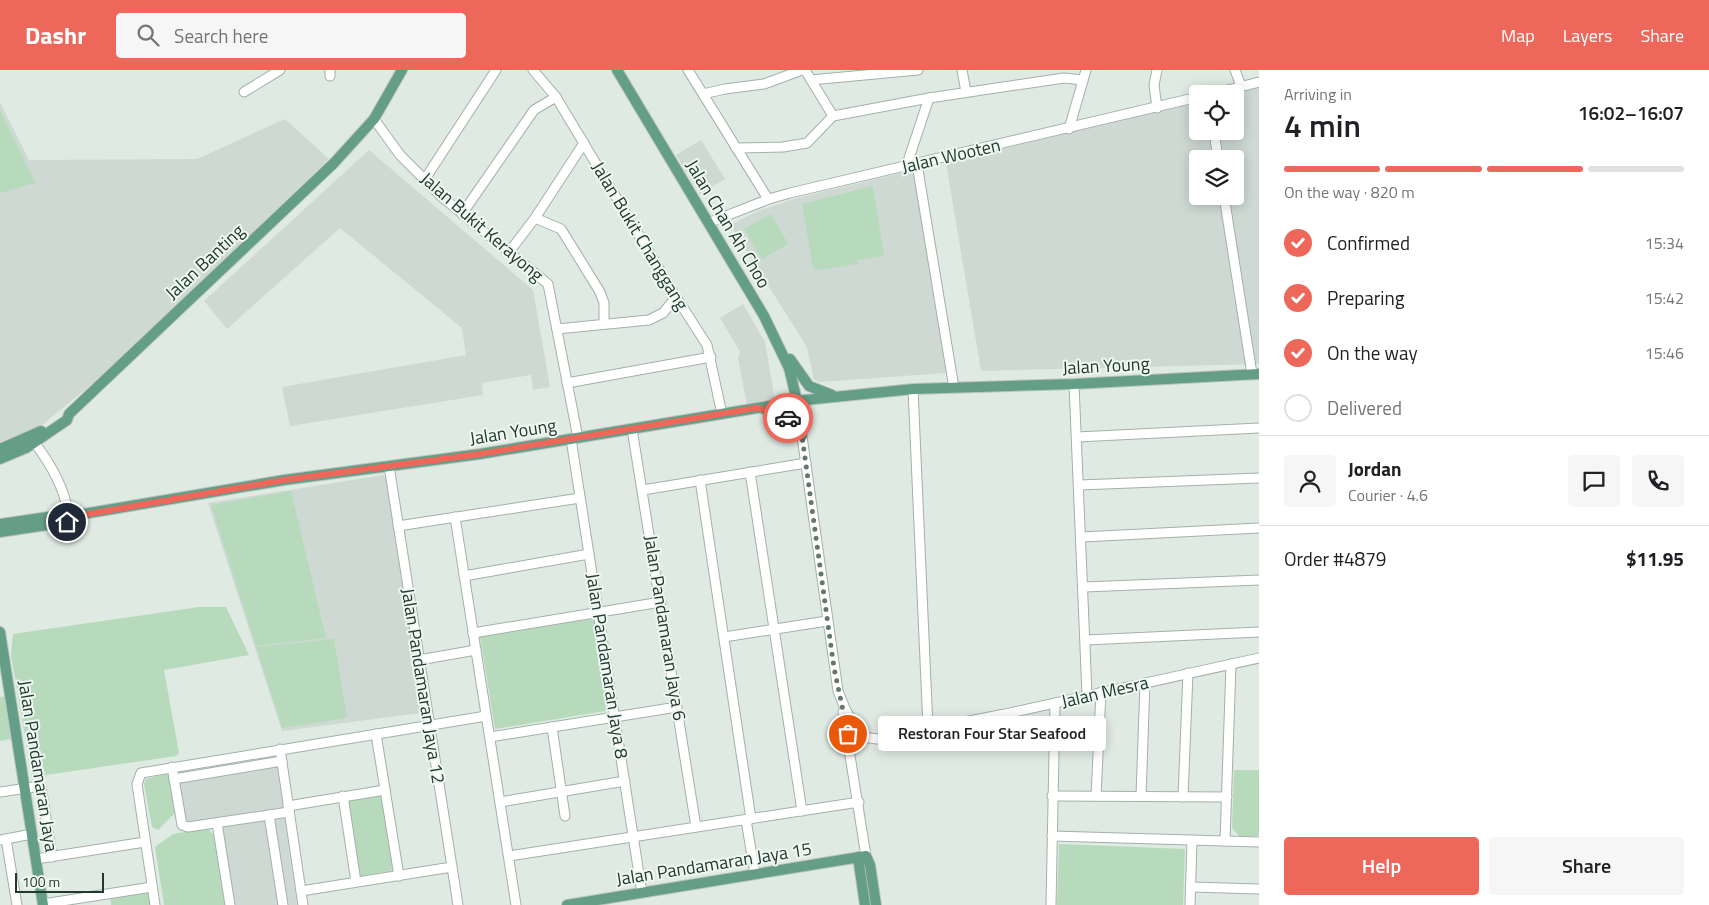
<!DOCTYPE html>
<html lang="en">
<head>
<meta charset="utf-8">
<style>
	body { margin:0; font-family:"Titillium Web",sans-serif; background:#f6f6f6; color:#202124; height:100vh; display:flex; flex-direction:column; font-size:19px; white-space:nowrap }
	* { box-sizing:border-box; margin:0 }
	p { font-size:16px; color:#757577 }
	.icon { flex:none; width:28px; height:28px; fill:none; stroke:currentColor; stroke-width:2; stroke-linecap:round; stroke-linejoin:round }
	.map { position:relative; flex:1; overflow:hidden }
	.drawer { display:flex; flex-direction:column; background:#fff; width:450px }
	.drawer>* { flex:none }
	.buttons { position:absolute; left:1189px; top:15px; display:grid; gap:10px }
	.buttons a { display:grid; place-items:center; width:55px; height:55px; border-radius:5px; background:#fff; box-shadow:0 2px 12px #0003; font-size:25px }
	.scale { position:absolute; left:15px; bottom:12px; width:89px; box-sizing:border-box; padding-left:5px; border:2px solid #21392f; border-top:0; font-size:14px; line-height:18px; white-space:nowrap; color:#21392f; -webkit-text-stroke:4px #eff7f2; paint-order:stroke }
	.pin { position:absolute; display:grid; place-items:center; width:42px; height:42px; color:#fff; margin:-21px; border:2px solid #fff; border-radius:50%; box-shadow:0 1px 5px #0007 }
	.courier { position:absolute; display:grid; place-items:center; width:50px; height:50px; margin:-25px; border:4px solid #ed685a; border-radius:50%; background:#fff; color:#222; box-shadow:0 1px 6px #0007 }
	.bubble { position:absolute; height:35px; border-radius:5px; background:#fff; box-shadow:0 2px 12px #0003; font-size:16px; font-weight:600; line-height:35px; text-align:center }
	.headline em { font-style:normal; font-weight:600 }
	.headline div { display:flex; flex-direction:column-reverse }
	.headline { display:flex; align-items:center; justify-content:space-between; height:85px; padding:0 25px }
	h1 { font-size:32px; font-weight:600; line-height:38px }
	.bar { display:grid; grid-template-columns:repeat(4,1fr); gap:8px 5px; align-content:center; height:60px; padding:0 25px }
	.bar i { height:6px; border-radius:4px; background:#e0e0e0 }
	.bar .current { background:#ed685a }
	.bar p { grid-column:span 4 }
	.line { display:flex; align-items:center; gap:12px; padding:0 25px; border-top:1px solid #e0e0e0 }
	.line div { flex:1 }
	.round { display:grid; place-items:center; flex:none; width:52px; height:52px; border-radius:5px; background:#f6f6f6 }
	ol { padding:0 25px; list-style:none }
	li { display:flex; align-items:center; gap:15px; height:55px }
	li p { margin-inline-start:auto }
	li .icon { padding:5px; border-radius:50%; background:#ed685a; color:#fff; stroke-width:4 }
	li:last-child { color:#757577 }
	li i { width:28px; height:28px; border:2px solid #e0e0e0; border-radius:50% }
	.action { display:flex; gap:10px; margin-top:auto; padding:10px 25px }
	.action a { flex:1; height:58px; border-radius:5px; background:#ed685a; color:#fff; font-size:20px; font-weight:600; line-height:58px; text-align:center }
	.action a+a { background:#f6f6f6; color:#202124 }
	header { display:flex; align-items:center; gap:30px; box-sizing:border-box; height:70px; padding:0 25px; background:#ed685a; color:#fff }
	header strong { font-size:24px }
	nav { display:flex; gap:28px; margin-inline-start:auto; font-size:18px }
	.search { width:350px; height:45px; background:#f6f6f6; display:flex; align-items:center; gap:12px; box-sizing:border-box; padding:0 18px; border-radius:5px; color:#757577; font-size:19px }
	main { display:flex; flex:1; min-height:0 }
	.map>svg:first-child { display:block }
	.built { fill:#cdd9d2; fill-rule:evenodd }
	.green { fill:#b8dabc }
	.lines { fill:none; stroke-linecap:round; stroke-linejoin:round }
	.minor-casing { stroke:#a2b1a9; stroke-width:11 }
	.major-casing { stroke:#bcc4c1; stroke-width:12 }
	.minor { stroke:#fff; stroke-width:9 }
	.major { stroke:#659e87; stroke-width:10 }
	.done { stroke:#64776e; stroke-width:5; stroke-dasharray:0 9 }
	.route { stroke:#ed685a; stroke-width:6 }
	.labels { text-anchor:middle; stroke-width:4; stroke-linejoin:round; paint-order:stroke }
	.street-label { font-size:18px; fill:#21392f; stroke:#eff7f2 }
</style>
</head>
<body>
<header>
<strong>Dashr</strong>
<div class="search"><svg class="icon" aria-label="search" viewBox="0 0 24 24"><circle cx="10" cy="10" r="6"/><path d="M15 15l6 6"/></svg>Search here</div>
<nav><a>Map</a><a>Layers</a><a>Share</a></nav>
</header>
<main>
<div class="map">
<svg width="1259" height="835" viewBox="0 0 1259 835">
	<rect width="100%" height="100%" fill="#dfeae3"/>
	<g class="built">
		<path d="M1259,16V294L981,301L946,93L1197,31L1198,61H1235V24H1227ZM1198,89H1235V126H1198Z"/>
		<path d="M0,32L29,90L197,89L285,49L329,89L93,313L42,355L0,372Z"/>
		<path d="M701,70L725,109L700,124L676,85Z"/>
		<path d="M369,80L533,220L550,317L533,320L531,305L482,313L483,325L290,356L282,317L466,285L462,258L340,158L227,259L204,231Z"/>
		<path d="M914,100L946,303L820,312L814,310L807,277L730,155L758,141L797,128Z"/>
		<path d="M743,234L765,272L775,330L747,335L738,288L740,282L720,248Z"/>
		<path d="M383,405L387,409L411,560L421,643L282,661L208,433Z"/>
		<path d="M277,695L297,835H233L219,751L184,753L177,711Z"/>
	</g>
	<g class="green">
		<path d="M0,40L35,113L0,123Z"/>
		<path d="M873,116L884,186L857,190L858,194L818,200L813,198L802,134Z"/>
		<path d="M771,144L788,174L762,189L744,159Z"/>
		<path d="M291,421L326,568L256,576L211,435Z"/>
		<path d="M199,537H226L249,585L164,600L179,683L176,686L32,707L11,585L13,564Z"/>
		<path d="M597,548L612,640L495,659L480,567Z"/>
		<path d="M334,569L347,648L282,658L256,577Z"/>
		<path d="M5,626L11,669L0,671V627Z"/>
		<path d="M1234,700H1259V766H1239L1232,758Z"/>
		<path d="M166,704L171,708L176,742L158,760L152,757L144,714L146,709Z"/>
		<path d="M379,724L384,728L394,795L391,801L360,806L348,729Z"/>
		<path d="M207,758L216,767L226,835H164L155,777L173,764Z"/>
		<path d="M1059,774L1185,779L1183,835H1057Z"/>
		<path d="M150,819L152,835H111L110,825Z"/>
	</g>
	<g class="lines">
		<defs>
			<g id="minor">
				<path d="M533,0L556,27L676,227L707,275L722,344"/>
				<path d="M688,0L768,129"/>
				<path d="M805,0L833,46"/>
				<path d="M962,0L966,22"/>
				<path d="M1235,0L1241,16"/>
				<path d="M330,6V0"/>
				<path d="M811,10L918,0"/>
				<path d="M244,22L280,0"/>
				<path d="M703,24L725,19L764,14L802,0"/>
				<path d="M1212,24L1259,12"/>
				<path d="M1157,38L1154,15L1157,0"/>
				<path d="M374,49L400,85L442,127L548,214L578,368"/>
				<path d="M1069,59L1086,0"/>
				<path d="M1214,61L1218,89"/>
				<path d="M736,78L783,77L807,73L833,46L929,28L1064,8L1083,10"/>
				<path d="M917,94L954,318"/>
				<path d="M906,97L929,28"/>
				<path d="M425,109L496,0"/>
				<path d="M1224,126L1252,304"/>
				<path d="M462,144L534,40L556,27"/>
				<path d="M535,148L561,159L600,222L604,233V254"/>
				<path d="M708,153L769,129L790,123L1198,27"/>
				<path d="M509,182L535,148L584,73"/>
				<path d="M557,259L649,250L663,243L676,227"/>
				<path d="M567,313L711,287"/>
				<path d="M1074,314L1087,625"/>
				<path d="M913,319L928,658"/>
				<path d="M797,331L838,621L846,641L863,667L877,669L1005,644L1259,588"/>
				<path d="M632,359L696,757"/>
				<path d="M1077,367L1259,358"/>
				<path d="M571,369L642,823"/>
				<path d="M34,372C50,393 65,418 68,444"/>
				<path d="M389,396L458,835"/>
				<path d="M750,402L802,741"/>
				<path d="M700,410L751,749"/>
				<path d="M1079,415L1259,408"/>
				<path d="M643,420L806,393"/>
				<path d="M455,447L516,835"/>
				<path d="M398,456L580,428"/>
				<path d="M1082,467L1259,458"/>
				<path d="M464,506L589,484"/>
				<path d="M1084,517L1259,510"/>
				<path d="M473,563L661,532"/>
				<path d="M724,567L827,551"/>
				<path d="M1086,570L1259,562"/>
				<path d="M419,590L476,580"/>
				<path d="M843,642L866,786"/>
				<path d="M552,657L565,746"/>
				<path d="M376,664L399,806"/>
				<path d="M490,667L677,637"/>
				<path d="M280,679L303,835"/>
				<path d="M172,697L182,755L188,757L289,742"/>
				<path d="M174,709L282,691"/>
				<path d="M0,722L41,716L52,787"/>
				<path d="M343,726L356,812"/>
				<path d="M1052,726L1227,727"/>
				<path d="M1096,726L1101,622"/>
				<path d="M1141,726L1145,613"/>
				<path d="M1183,727L1188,603"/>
				<path d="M500,732L625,711"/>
				<path d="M288,736L385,720"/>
				<path d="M269,745L283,835"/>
				<path d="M746,750L755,804"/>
				<path d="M217,753L230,835"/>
				<path d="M1052,766L1259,772"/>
				<path d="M6,769L17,835"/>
				<path d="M0,770L32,764"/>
				<path d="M1225,771L1231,594"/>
				<path d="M509,786L859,732"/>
				<path d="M36,789L145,772"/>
				<path d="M1191,817L1259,819"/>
				<path d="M301,821L452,797"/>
				<path d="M43,834L152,817"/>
				<path d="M155,835L137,714L141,703L486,646"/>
				<path d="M1051,835L1055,633"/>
				<path d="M1190,835L1192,770"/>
			</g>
			<g id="major">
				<path d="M617,0L764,246L789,298L797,331"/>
				<path d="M790,289L809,316L832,325"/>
				<path d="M764,339L786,346L802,366"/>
				<path d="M0,379L41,361"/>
				<path d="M0,389L26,378L67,350L69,344L334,93L374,49L402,0"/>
				<path d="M0,454L68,444L77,445L284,410L480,384L805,330L913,319L1074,314L1259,304"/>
				<path d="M0,462L67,452L77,445"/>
				<path d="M0,562L43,835"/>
				<path d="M858,787L865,835"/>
				<path d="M567,835L866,786L870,795L876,835"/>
			</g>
		</defs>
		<use href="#minor" class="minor-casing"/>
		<use href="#major" class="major-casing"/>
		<use href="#minor" class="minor"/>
		<use href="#major" class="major"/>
	</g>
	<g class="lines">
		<path class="done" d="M788,348L802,366L834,598L848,664"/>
		<path class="route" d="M67,452L77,446L284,410L480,384L756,338L779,342L788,348"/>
	</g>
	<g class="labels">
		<g class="street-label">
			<text transform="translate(951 86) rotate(-13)" y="6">Jalan Wooten</text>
			<text transform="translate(728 154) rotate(59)" y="6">Jalan Chan Ah Choo</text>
			<text transform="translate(482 157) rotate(41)" y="6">Jalan Bukit Kerayong</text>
			<text transform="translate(640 166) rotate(59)" y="6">Jalan Bukit Changgang</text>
			<text transform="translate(205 192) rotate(-43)" y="6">Jalan Banting</text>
			<text transform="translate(1106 296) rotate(-3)" y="6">Jalan Young</text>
			<text transform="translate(513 362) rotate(-9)" y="6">Jalan Young</text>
			<text transform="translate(665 558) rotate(81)" y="6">Jalan Pandamaran Jaya 6</text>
			<text transform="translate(607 596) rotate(81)" y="6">Jalan Pandamaran Jaya 8</text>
			<text transform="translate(423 616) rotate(81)" y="6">Jalan Pandamaran Jaya 12</text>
			<text transform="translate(1105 622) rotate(-13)" y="6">Jalan Mesra</text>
			<text transform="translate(38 696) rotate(81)" y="6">Jalan Pandamaran Jaya</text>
			<text transform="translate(714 794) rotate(-9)" y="6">Jalan Pandamaran Jaya 15</text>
		</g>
	</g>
</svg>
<div class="buttons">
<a><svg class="icon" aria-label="locate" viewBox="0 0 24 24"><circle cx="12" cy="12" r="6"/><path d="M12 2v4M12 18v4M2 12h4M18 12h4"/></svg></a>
<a><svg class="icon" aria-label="layers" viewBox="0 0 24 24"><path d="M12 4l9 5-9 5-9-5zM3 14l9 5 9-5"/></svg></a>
</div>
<div class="scale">100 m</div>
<div class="pin" style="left:848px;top:664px;background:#ea580c"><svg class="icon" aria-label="bag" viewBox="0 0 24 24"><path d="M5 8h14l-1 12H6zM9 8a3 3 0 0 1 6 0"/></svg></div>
<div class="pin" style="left:67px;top:452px;background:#1f2937"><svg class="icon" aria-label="home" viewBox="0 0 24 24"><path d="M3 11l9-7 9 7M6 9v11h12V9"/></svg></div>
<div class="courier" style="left:788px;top:348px"><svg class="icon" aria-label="car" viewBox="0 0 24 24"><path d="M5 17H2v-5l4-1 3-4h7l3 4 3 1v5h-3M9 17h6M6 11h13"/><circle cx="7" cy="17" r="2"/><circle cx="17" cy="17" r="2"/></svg></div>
<div class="bubble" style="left:878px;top:646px;width:228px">Restoran Four Star Seafood</div>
</div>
<section class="drawer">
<div class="headline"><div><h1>4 min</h1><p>Arriving in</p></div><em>16:02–16:07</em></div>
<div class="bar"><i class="current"></i><i class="current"></i><i class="current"></i><i></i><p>On the way · 820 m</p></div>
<ol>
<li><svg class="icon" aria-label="check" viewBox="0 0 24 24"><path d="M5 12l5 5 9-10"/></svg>Confirmed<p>15:34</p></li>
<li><svg class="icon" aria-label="check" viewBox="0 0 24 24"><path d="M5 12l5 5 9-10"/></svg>Preparing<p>15:42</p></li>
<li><svg class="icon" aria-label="check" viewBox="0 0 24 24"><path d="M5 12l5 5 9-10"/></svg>On the way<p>15:46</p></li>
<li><i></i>Delivered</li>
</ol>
<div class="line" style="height:90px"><a class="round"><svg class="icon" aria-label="person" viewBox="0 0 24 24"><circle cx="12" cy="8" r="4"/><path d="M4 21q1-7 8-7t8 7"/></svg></a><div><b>Jordan</b><p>Courier · 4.6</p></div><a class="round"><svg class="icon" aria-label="chat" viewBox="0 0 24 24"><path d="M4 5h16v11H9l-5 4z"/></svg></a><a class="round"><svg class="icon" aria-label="phone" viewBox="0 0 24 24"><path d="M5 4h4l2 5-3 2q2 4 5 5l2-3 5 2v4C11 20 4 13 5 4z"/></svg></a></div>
<div class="line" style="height:65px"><div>Order #4879</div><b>$11.95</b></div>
<div class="action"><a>Help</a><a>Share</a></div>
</section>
</main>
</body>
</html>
